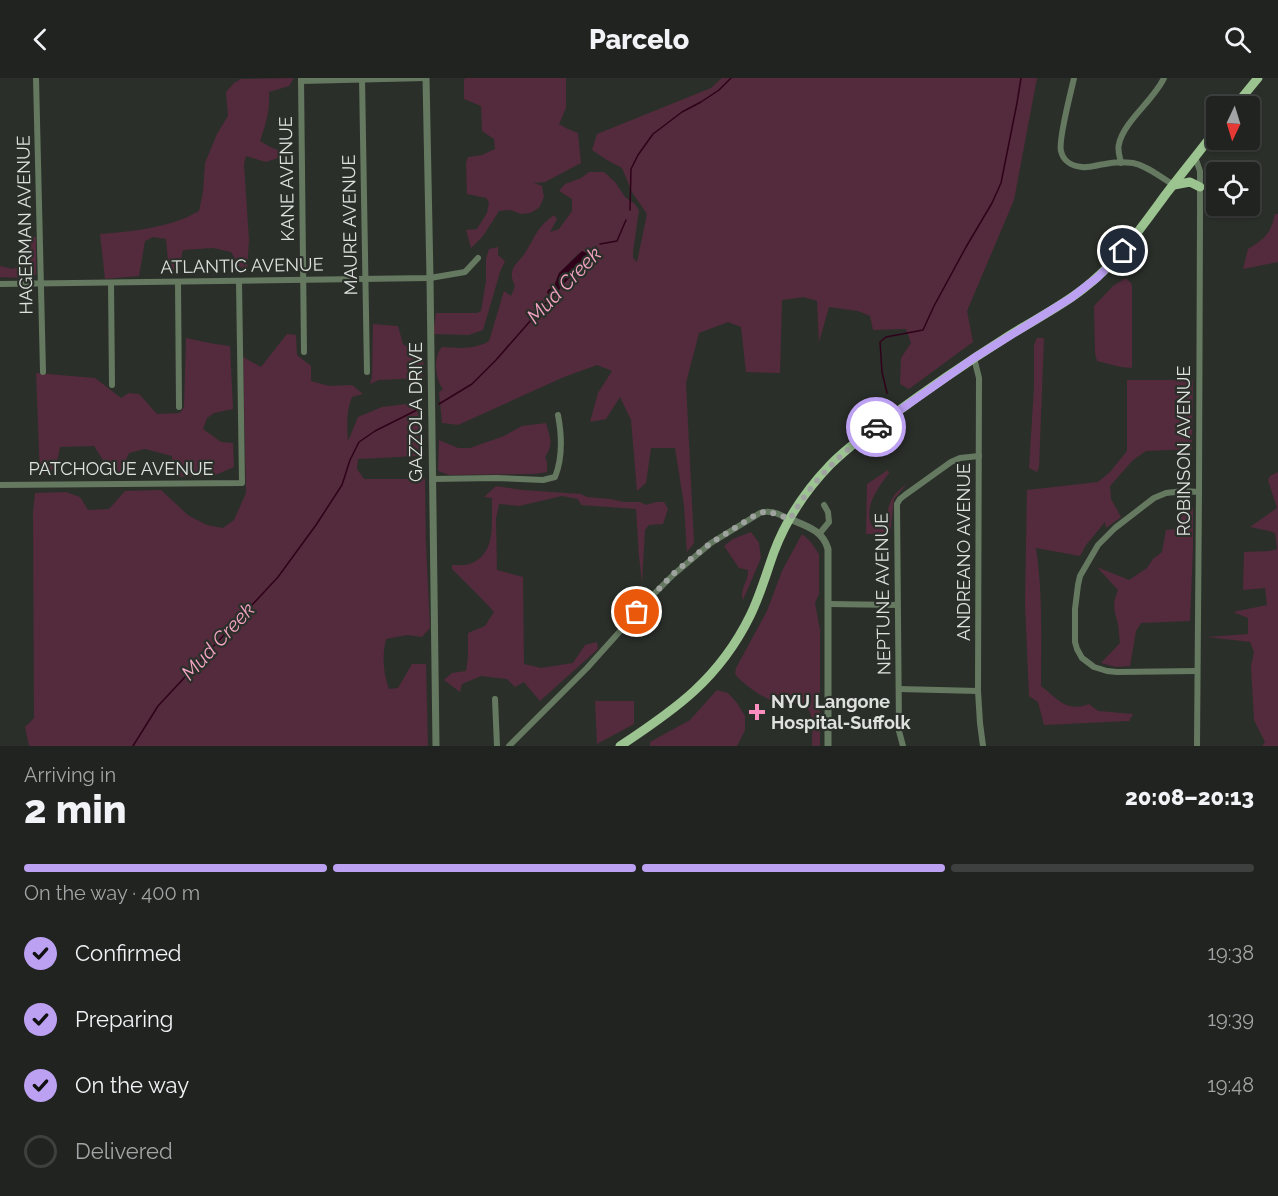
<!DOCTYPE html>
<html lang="en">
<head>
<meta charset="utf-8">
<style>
	body { margin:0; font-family:Raleway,sans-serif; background:#2d2f2d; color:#f1f3f6; height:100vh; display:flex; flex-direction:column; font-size:22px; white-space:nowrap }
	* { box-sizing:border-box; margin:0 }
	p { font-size:20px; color:#a2a4a5 }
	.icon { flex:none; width:33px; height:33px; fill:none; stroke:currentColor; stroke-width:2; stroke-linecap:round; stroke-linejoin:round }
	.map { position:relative; height:668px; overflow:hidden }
	.side { display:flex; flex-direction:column; background:#202320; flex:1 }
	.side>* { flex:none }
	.needle { width:39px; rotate:184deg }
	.fabs { position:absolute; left:1206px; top:18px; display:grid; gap:12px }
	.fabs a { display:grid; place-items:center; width:54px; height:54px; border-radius:6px; background:#202320; box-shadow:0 2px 4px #0004,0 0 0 2px #3d403e; font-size:30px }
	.pin { position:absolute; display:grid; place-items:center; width:51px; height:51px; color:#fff; margin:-26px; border:3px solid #fff; border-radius:50%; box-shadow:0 2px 6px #0007 }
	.courier { position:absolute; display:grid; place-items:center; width:60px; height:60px; margin:-30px; border:4px solid #bca0f2; border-radius:50%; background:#fff; color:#222; box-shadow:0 2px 8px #0007 }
	.headline em { font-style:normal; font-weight:800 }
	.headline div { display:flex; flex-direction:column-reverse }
	.headline { display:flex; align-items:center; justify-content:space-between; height:102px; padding:0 24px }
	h1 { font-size:39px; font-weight:800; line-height:45px }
	.bar { display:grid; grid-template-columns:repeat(4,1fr); gap:9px 6px; align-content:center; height:72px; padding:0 24px }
	.bar i { height:8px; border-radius:4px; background:#3d403e }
	.bar .on { background:#bca0f2 }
	.bar p { grid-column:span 4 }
	ol { padding:0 24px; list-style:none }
	li { display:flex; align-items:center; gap:18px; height:66px }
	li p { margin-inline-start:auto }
	li .icon { padding:6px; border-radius:50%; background:#bca0f2; color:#111; stroke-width:4 }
	li:last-child { color:#a2a4a5 }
	li i { width:33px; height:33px; border:3px solid #3d403e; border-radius:50% }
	header { display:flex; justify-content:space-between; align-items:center; height:78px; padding:0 24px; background:#202320; font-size:27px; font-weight:800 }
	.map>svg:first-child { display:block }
	.green { fill:#532b3c; fill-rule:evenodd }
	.water { fill:#30021a }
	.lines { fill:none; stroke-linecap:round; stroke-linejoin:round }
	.stream { stroke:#30021a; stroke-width:1.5 }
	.minor { stroke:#657960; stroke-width:6 }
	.tertiary { stroke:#657960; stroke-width:7 }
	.primary { stroke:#9bc490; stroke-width:9 }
	.done { stroke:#9fa39f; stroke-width:6; stroke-dasharray:0 10.8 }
	.route { stroke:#bca0f2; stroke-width:8 }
	.poi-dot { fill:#fd8ebe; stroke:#2b2f2a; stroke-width:2 }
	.labels { text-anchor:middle; stroke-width:4.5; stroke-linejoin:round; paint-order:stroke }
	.street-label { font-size:18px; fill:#dee1de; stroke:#2b2f2a }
	.poi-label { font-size:18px; font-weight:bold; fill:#dee1de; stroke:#2b2f2a; text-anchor:start }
	.water-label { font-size:20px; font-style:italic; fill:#f5a4c5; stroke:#2b2f2a }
</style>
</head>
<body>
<header><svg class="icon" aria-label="back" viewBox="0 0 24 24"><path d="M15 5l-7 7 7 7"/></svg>Parcelo<svg class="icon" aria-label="search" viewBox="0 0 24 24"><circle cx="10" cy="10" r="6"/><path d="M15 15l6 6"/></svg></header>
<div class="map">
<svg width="1278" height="668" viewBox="0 0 1278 668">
	<rect width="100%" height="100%" fill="#2b2f2a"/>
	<g class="green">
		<path d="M465,0H566V30L559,46L568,51L578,55L581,85L545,104L534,105L542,108L544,119L539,130L530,135L521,136L511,132L499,133L483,158L471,170L466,152L477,151L487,135L489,124L486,120L467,116L466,85L468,79L482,77L495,71L494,61L482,53L481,28L464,21V2Z"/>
		<path d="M722,0H1037L1014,122L967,233L973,264L909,311L900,306L901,280L911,265L906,251L873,252L870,238L858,233L829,229L819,264L817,223L804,219L782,222L780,295L746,294L741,249L728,244L699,255L686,305L694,465L687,474L684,427L675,370H651L646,405L637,413L631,342L620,319L606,341L590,344L598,315L612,293L597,287L564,299L458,347L442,345L439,314L443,311C435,301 433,279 442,269C457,270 475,272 489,263L504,213L511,218L515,208C513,203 511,199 512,194C514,185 521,182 525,175C536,158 536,150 554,137L557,141L550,154L559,151L572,133V121L559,113L565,106L581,100L589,94H604L615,104L625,119L635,126L639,132L633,174V180L637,184L647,136L632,114L622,90L607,82L592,72L597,56L711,10ZM579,175L589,184L581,190L579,194C568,198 561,210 553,220L548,212L554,208L559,195Z"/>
		<path d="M241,1L294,0L289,8L269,14C270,34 266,45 260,63L272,70L290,76L266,84L246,78L244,86L249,162L247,192L239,188L231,174L213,170L183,172L179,190L169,195L166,161L153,159L145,163L139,198L105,201L100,156C131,154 173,149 199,133L203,114L205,85L217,56L228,38L226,14L234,5Z"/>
		<path d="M1275,136H1278V184L1243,191L1248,171C1265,160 1270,157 1275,136Z"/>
		<path d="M33,159H36V197L26,200L0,199V188L13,191L21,188Z"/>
		<path d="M498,169V177L505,183L500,194L483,252L469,257L433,256L436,235H477L481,233L486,203V181L489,171Z"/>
		<path d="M1126,200L1131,205L1132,208V290L1121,289L1097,283L1095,275L1094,228L1113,208Z"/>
		<path d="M373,246L398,248L403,266L424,280L422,300L379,302L370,306L372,299Z"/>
		<path d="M287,256L296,257L297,277L311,288V303L329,308L352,307L363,316L352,319C346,333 347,348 348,363L358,339L382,329L414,325C422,344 425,359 418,378L358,381L357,391L364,401H425L426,467L430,550L422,559L407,557L386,561C382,579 383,594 389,611L398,610L412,586H426L428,668H29L25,649L34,640L33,434L35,415L66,414L80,419L88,432L109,431L125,413L161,412L189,438L207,447L223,450L234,442L246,415L243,279L261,289Z"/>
		<path d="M186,260L215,266L230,268L233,331L214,335L207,340L203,351L221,364L233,365L234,389L213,398L173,399L172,378L145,371L129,375L119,397L106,387L94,368L60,369L56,390L40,398L36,295L95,300L121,320L129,315L139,316L157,336L180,335L184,329Z"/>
		<path d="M1037,260H1044L1039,389L1037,394L1029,390L1034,309V267Z"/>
		<path d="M1127,302H1193L1192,371L1146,373L1133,382L1110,408L1111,421L1121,439L1106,450L1105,444L1086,467L1080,478L1036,470C1043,516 1041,562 1041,608C1058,621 1066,635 1089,626L1098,633L1133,636L1129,643L1044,647L1038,624L1029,618L1025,525L1027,412L1098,404L1110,394L1127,373Z"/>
		<path d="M546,345C550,359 554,366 545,379L547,384V394L535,396L449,397L438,393L439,362L458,370H470L504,358L522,348Z"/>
		<path d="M888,392L889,395C878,410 863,428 872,448H882C891,428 887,419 907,406L894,421L890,456H866L867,406Z"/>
		<path d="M1278,394V668H1262L1265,664L1254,642L1251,588L1254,574L1250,564L1207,559L1248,556V540L1233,534L1267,527L1265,510L1243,512L1244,474L1270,473L1277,471L1275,455L1269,453L1250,449L1277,430L1268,402L1270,398Z"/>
		<path d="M496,408L522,412L581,416L587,419L610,421L624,424H640L646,427L656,424H664L668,431L663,446L649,447L645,452L642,505L639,478L636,431L581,427L578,421L562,418L519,428L499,426L496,441L497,492L523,499L524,586L541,590L573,585L585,567L597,564L598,571L540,623L524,604L515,609L507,601L481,598L462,606L460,614L444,602L452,595L466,593L468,579V555L485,548L494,534L482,521L452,491V487C458,487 467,488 472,485C497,474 491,443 492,420L484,419Z"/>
		<path d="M1188,423L1193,431V469L1190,543L1141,545L1136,553L1130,588L1116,589L1101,585L1120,565C1119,559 1119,552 1118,546C1114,531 1112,527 1118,512L1097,489L1129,502L1147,490L1153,481L1162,474L1166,452L1178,451L1184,430Z"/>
		<path d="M751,454L759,465L761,480L743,522C739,511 749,503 748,492L739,490L724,468L733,461Z"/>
		<path d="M802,456L810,463L819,476V516L815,525L820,552V668H812C812,659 814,639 808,631C802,622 781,628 773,623C760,618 743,606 735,596L736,590L767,533L782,493Z"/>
		<path d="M717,612L728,615L737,625L745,638V652L737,668H650V664L690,642Z"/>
		<path d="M595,623H634V646L597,666Z"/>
	</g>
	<path class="water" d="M582,173L587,175L589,183L581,190L579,194C568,198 561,210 553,220L547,215L548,212L554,208L559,195Z"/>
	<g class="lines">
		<g class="stream">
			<path d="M630,132L631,91L638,77L653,56L682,34L701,24L719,12L731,0"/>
			<path d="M600,166L617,163L626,142"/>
			<path d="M586,178L596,169"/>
			<path d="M887,315L882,294L880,264L886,259L923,252L934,228L966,169L992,125L1001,105L1017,25L1021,0"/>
			<path d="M439,326L472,306L496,282L552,218"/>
			<path d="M133,668L158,628L278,499L316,447L342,407L350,382L359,364L375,353L421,330"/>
		</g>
		<g class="minor">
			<path d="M36,0L43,294"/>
			<path d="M301,0L304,274"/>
			<path d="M362,0L367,294"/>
			<path d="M1074,0C1071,14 1058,62 1061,73C1063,83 1072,88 1082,89C1089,90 1097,87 1105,86C1113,84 1124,84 1133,85C1148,88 1160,99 1174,107"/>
			<path d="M301,3L426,0"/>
			<path d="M1195,79L1200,93V135L1199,414L1197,668"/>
			<path d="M1121,85C1120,79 1117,72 1119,66C1124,43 1154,22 1164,0"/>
			<path d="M178,204L179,329"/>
			<path d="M111,205L112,307"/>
			<path d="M0,206L430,200L465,194L478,180"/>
			<path d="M974,280L979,300L978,613L980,645L983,668"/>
			<path d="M432,401L496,400L543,402L555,399C563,379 562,358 558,337"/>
			<path d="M0,407L242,405L239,203"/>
			<path d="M820,455L829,444L828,434L824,427"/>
			<path d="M829,526L897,527"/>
			<path d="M1197,593L1117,594L1107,593L1094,589L1082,580L1077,571L1075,564V531L1078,507L1080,498L1098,467L1115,450L1154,420L1166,415L1184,413L1199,414"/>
			<path d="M899,611L978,613"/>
			<path d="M495,621L497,668"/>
			<path d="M509,668L587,590L648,522L673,497L711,465L760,435C771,431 780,437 790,441"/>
			<path d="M903,668L899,653L897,426L900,421L905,417L951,384L960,380L979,378"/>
		</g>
		<g class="tertiary">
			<path d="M426,0L430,200L436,668"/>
			<path d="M790,441C806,448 823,452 828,471V668"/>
		</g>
		<g class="primary">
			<path d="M1235,28L1258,0"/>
			<path d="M1174,107L1190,104L1200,109"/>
			<path d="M620,668C676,631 719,601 750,538C760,518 766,496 774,474C786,442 806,412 830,387C848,369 869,354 890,339C929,310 969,283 1010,257C1034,242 1060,229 1083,211C1117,185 1141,150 1166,116C1183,94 1200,73 1216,52"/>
		</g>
	</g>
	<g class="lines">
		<path class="done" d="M637,534L673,496L687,484L711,465L757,436L767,433L790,441C812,403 841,375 876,349"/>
		<path class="route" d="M876,349L974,280L1071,220L1098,199L1123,173"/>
	</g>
	<path class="poi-dot" d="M754 625h6v6h6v6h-6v6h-6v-6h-6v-6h6z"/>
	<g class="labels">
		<g class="street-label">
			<text transform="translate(287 101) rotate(-91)" y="6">KANE AVENUE</text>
			<text transform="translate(25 147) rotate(-91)" y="6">HAGERMAN AVENUE</text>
			<text transform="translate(350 147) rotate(-91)" y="6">MAURE AVENUE</text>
			<text transform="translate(242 188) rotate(-1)" y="6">ATLANTIC AVENUE</text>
			<text transform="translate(416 334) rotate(-90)" y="6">GAZZOLA DRIVE</text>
			<text transform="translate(1184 373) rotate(-90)" y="6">ROBINSON AVENUE</text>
			<text x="121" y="397">PATCHOGUE AVENUE</text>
			<text transform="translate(964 474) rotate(-90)" y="6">ANDREANO AVENUE</text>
			<text transform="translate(883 516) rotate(-91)" y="6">NEPTUNE AVENUE</text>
		</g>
		<g class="poi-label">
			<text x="771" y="630">NYU Langone<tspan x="771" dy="21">Hospital-Suffolk</tspan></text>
		</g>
		<g class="water-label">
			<text transform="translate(564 207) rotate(-46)" y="7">Mud Creek</text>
			<text transform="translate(218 563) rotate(-47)" y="7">Mud Creek</text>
		</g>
	</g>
</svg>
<div class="fabs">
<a><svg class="needle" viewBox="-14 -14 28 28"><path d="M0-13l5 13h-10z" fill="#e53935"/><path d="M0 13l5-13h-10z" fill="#a2a4a5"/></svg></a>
<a><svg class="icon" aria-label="locate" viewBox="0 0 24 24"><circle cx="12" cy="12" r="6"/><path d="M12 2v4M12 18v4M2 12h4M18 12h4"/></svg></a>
</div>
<div class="pin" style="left:637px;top:534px;background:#ea580c"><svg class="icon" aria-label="bag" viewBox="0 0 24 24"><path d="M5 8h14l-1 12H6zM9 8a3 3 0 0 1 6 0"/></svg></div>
<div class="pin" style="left:1123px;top:173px;background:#1f2937"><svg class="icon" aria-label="home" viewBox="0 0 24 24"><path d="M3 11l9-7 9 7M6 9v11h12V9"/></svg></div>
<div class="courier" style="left:876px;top:349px"><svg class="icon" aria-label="car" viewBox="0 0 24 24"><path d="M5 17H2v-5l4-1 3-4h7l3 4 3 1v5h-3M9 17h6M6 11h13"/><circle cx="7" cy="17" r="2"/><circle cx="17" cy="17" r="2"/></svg></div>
</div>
<section class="side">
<div class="headline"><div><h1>2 min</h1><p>Arriving in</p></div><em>20:08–20:13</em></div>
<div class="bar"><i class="on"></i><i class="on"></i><i class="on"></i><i></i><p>On the way · 400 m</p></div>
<ol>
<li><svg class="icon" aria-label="check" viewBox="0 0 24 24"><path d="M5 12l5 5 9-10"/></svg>Confirmed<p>19:38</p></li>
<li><svg class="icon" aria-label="check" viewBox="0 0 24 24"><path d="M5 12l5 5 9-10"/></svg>Preparing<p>19:39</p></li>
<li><svg class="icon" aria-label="check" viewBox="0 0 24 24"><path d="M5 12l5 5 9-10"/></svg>On the way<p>19:48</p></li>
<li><i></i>Delivered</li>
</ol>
</section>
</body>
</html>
